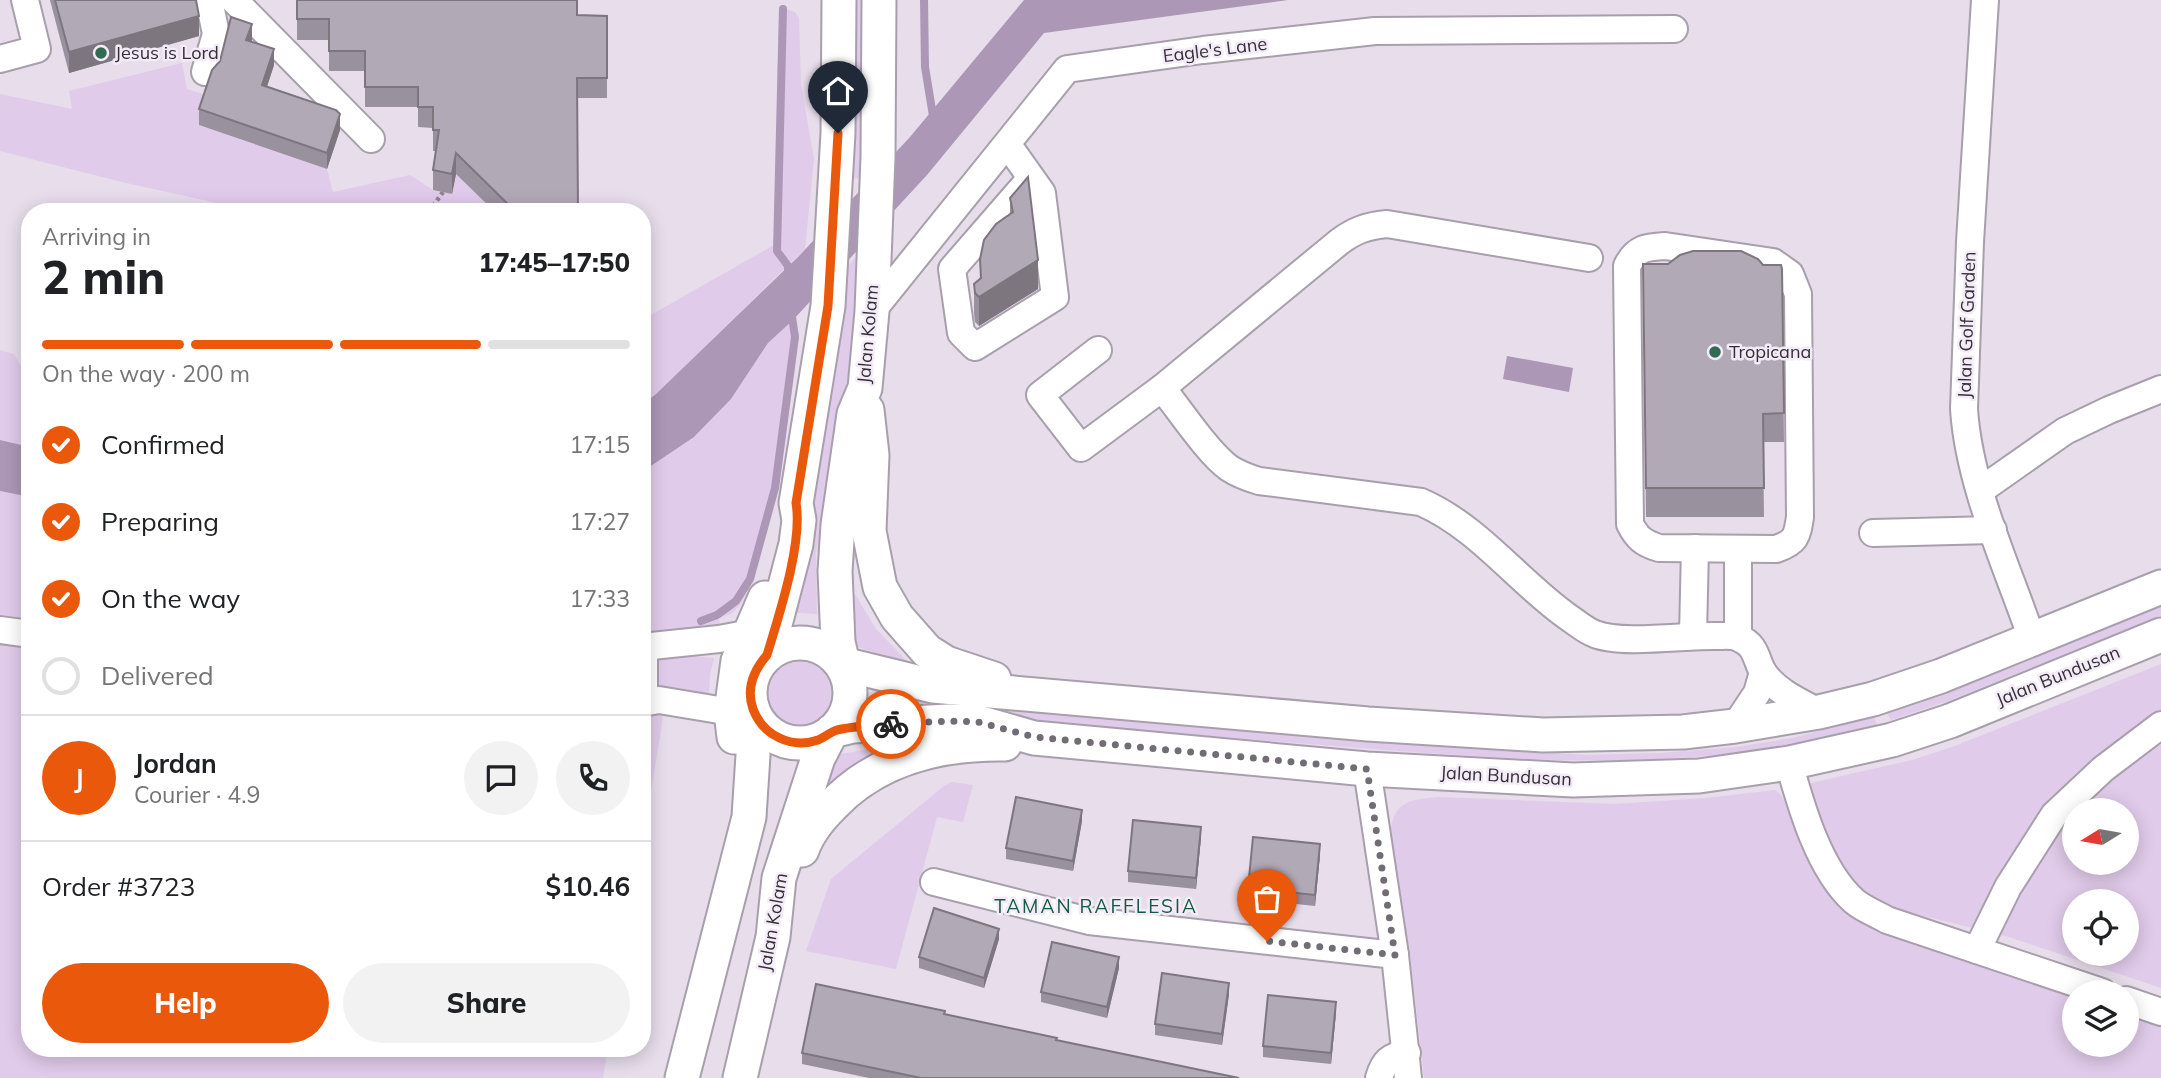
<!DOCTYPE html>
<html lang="en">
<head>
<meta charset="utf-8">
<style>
	body { margin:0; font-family:Mulish,sans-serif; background:#f2f2f2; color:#202124; height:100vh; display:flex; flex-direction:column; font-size:26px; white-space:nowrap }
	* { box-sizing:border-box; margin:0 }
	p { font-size:23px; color:#757577 }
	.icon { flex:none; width:38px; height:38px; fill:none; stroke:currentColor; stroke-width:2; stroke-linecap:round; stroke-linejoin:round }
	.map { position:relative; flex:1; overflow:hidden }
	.side { position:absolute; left:21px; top:203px; width:630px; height:854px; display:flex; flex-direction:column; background:#fff; border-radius:28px; box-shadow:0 4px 18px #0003 }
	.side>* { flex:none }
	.needle { width:46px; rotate:259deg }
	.controls { position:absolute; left:2062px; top:798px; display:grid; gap:14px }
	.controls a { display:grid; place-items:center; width:77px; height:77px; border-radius:50%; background:#fff; box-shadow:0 4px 18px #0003; font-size:35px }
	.pin { position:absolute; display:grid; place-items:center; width:60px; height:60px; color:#fff; margin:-72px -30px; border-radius:50% 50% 50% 0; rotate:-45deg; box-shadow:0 0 7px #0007 }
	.pin .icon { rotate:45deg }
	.courier { position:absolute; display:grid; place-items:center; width:70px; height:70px; margin:-35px; border:5px solid #ea580c; border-radius:50%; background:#fff; color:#222; box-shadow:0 2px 9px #0007 }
	.headline em { font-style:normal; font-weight:800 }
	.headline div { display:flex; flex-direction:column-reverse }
	.headline { display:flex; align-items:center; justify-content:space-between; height:119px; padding:0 21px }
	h1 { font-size:46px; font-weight:800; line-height:52px }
	.bar { display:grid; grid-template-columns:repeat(4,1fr); gap:10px 7px; align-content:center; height:84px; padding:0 21px }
	.bar i { height:9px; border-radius:5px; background:#e0e0e0 }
	.bar .on { background:#ea580c }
	.bar p { grid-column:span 4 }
	.line { display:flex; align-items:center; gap:18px; padding:0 21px; border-top:2px solid #e0e0e0 }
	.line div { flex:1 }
	.round { display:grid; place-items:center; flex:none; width:74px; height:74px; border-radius:37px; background:#f2f2f2 }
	ol { padding:0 21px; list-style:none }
	li { display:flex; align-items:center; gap:21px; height:77px }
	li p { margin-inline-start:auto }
	li .icon { padding:7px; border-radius:50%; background:#ea580c; color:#fff; stroke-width:4 }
	li:last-child { color:#757577 }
	li i { width:38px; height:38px; border:4px solid #e0e0e0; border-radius:50% }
	.cta { display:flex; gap:14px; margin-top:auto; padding:14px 21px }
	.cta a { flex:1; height:80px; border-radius:42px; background:#ea580c; color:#fff; font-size:28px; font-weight:800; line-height:80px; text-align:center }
	.cta a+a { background:#f2f2f2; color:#202124 }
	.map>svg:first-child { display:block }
	.green { fill:#e0cbea; fill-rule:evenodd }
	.water { fill:#ac97b6 }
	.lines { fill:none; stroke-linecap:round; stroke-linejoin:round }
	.stream { stroke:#ac97b6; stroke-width:8 }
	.minor-casing { stroke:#a89fac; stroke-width:30 }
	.major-casing { stroke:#a89fac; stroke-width:37 }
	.path { stroke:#8d868f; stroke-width:4.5; stroke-dasharray:3.5 3.5; stroke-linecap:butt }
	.minor { stroke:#fff; stroke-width:26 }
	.major { stroke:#fff; stroke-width:33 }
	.wall { fill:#99919d }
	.shaded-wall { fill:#7d767f }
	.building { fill:#b2a9b6; stroke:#7d767f; stroke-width:2 }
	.done { stroke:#726c74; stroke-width:7; stroke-dasharray:0 12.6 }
	.route { stroke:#ea580c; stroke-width:9 }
	.poi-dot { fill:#326b54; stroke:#f4ebf9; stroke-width:2.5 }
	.labels { text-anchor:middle; stroke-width:5; stroke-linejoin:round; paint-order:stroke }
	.street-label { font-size:18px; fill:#332f34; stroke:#f4ebf9 }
	.poi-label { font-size:18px; fill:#332f34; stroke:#f4ebf9; text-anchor:start }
	.neighbourhood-label { font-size:19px; letter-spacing:2px; fill:#125a41; stroke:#f4ebf9 }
</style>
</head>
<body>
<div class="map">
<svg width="2161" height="1078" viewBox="0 0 2161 1078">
	<rect width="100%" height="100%" fill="#e7ddeb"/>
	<g class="green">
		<path d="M854,0H864L863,178L850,179Z"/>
		<path d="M779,7L795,12L799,18L801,84L814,159L805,249L656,394L642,405V320L774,245Z"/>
		<path d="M182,63L187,89L209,96L199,125L327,169L333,192L410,175L433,190L452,194L456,173L495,212H435L431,207L411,203L353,212H257L122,182L0,151V94L72,109L69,91Z"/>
		<path d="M859,253L854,341L816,553L817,614L785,612L825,435L839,336L844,271Z"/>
		<path d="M793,320L799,334L779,487L752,582L740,605L731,614L719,618L720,625L685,629L670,654L714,658L710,675L709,694L666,687L661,731L642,845V472L694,437L731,399L768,343Z"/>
		<path d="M0,350L14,354L30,382V447L0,440Z"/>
		<path d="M0,491L30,497V1048H608L603,1078H0Z"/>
		<path d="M850,586L876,629L909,663L854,646Z"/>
		<path d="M2161,606V615L1948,701L1891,720L1887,713L2012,667Z"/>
		<circle cx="801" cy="696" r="37"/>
		<path d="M2161,664V988L2009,937L1892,908L1863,890L1846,873L1809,796L1811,783L1912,760L1952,747ZM2074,810H2126V863H2074ZM2074,901H2126V954H2074Z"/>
		<path d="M876,687L1075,714L1260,733L1585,755L1660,753L1737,747L1792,738L1874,717L1877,725C1805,743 1732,756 1658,759C1550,764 1442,754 1335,746C1203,736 1071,724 939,712L870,719Z"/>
		<path d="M882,747L813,798L835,755Z"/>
		<path d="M952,782L973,785L963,822L937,817L896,969L806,951L831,879L944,786Z"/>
		<path d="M1775,790L1780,794L1854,916L1872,928L2074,995V1045H2126V1012L2161,1024V1078H1424L1410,952L1390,837C1393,801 1407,800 1439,797L1614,804L1706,798Z"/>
	</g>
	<g class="water">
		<path d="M1024,0H1288L1044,33L927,175L793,320L768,343L731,399L694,437L642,472V405L656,394L799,256L910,137Z"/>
		<path d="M1507,356L1573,368L1569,392L1503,379Z"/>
		<path d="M0,440L30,447V497L0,491Z"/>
	</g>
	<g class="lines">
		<g class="stream">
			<path d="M924,0L925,67L934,122"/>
			<path d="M783,9L777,251L788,266V276"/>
			<path d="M701,621L717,615L736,601L750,579L775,488L795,337L791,310"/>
		</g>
		<defs>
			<g id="minor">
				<path d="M234,0L371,139"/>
				<path d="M1985,0L1970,242L1964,409C1969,486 2007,566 2032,639"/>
				<path d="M0,59L37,49L25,0"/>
				<path d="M205,72L216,34L209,0"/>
				<path d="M1008,145L1042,193L1055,297L975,347L961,333L952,269L1031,178"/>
				<path d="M1665,246L1773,262L1790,274L1798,294L1800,517C1797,537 1796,542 1776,549L1659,548C1643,543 1637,538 1630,524L1627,266C1636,248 1646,247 1665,246Z"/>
				<path d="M872,311L1067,69L1203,50L1375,31L1674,29"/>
				<path d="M1098,350L1040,395L1081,448L1162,388L1339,242C1355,230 1367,226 1387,224L1589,258"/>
				<path d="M1162,388C1179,409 1208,453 1229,468C1238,474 1249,478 1259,481L1421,502C1480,528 1517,581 1568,617C1577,623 1586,631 1595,634C1622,645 1687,635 1718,636C1725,636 1733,635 1739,638C1757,646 1755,658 1763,672C1775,691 1800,702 1819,712"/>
				<path d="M1981,490L2065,431L2109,410L2161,389"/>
				<path d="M1873,533L1993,530"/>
				<path d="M0,630L30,634"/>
				<path d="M1693,635L1695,548"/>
				<path d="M1738,637V549"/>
				<path d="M642,647L719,639L751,633"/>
				<path d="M644,647V703"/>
				<path d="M642,703L659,700L731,712"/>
				<path d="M1735,726L1757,693L1763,672"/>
				<path d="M1789,763C1801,806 1819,870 1854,901C1863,909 1877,914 1887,920L2102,992"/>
				<path d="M1367,769L1395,955L1408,1078"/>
				<path d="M934,882L1089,921L1395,955"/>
				<path d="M1977,950L2008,887L2054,815L2103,769L2161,725"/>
				<path d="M2126,1000L2161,1012"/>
				<path d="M1379,1078C1384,1061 1390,1056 1407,1053"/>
			</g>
			<g id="major">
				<path d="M879,0L878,157L872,311L865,388L854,414L838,525L835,571L838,642L843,664L933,686L1368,724L1543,735L1683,732L1735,726L1819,712L1873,699L1941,676L2161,587"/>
				<path d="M867,410L872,455L869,531L880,587L897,617L927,651L946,663L994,679"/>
				<circle cx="800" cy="693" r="50"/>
				<path d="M767,655L796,544L799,520L796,503L828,306L838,133L839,0"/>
				<path d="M734,737L731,712L738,661L765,598"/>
				<path d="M802,850C808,832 819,819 832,806C878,757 941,743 1005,744"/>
				<path d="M682,1078L749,817L753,755L752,707"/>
				<path d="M740,1078L773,937L779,878L818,758L832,731L853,726L949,721L978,722L1034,738L1367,769L1573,780L1699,776L1789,763L1892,740L1950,721L2161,635"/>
			</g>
		</defs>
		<use href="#minor" class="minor-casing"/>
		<use href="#major" class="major-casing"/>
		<path class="path" d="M429,212L443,192"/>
		<use href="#minor" class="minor"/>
		<use href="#major" class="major"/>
	</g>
	<g class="wall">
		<path d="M50,0H196L199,36L69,73Z"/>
		<path d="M297,0L577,15L607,16V98H577L578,212H495L456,174L452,194L433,190V170L436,151H433V128L418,127V107H365V71H329V40H297Z"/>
		<path d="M252,40L251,41L274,65L267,87L340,130L327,169L199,125V109Z"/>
		<path d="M1010,198L1038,289L979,326L975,322L974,313V284L980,279V259L1010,215Z"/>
		<path d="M1643,264L1763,265L1782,269L1784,442H1763L1764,517H1646Z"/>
		<path d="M1082,821L1073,871L1006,859V848Z"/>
		<path d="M1201,837L1196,889L1128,882V871Z"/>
		<path d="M1320,855L1315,906L1248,899V888Z"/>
		<path d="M999,939L984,988L919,968V957Z"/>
		<path d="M1119,968L1107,1018L1041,1002V992Z"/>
		<path d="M1229,994L1222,1045L1155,1035V1024Z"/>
		<path d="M1336,1013L1331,1064L1263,1057V1046Z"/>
		<path d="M945,1014L1057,1040L1239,1078H869L802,1064V1053Z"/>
	</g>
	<g class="shaded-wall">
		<path d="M199,16V36L69,73V52Z"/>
		<path d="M252,24V40L246,56V40Z"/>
		<path d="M274,49V65L262,101V85Z"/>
		<path d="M340,114V130L327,169V153Z"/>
		<path d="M456,153V174L452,194V174Z"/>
		<path d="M1038,260V289L979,326V297Z"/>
		<path d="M1082,810V821L1073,871V861Z"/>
		<path d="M1201,827V837L1196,889V878Z"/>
		<path d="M1320,844V855L1315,906V895Z"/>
		<path d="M999,929V939L984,988V978Z"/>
		<path d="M1119,957V968L1107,1018V1007Z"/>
		<path d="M1229,983V994L1222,1045V1034Z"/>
		<path d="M1336,1002V1013L1331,1064V1053Z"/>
	</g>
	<g class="building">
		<path d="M55,0H196L199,16L69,52Z"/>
		<path d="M297,0H577V15L607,16V78H577L578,212H516L456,153L452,174L433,170L439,130H433V107H418V87H365V51H329V19H297Z"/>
		<path d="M231,17L252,24L246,40L274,49L262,85L336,110L340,114L327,153L199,109L212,70L220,61Z"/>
		<path d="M1028,177L1038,260L979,297L975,293L974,284L981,278L980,259L984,240L996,224L1013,212L1010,198Z"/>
		<path d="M1693,251H1741L1758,259L1763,265H1781L1782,269L1784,413L1763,414L1764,488H1646L1643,264H1668L1680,255Z"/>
		<path d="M1016,797L1082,810L1073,861L1006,848Z"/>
		<path d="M1133,820L1201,827L1196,878L1128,871Z"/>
		<path d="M1253,837L1320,844L1315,895L1248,888Z"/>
		<path d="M934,908L999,929L984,978L919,957Z"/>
		<path d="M1052,942L1119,957L1107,1007L1041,992Z"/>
		<path d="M1162,973L1229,983L1222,1034L1155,1024Z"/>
		<path d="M816,984L945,1011L944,1014L1057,1038L1056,1040L1239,1078H921L802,1053Z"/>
		<path d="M1268,995L1336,1002L1331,1053L1263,1046Z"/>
	</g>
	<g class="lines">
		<path class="done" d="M891,724L949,721L978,722L1034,737L1367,769L1395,955L1267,941"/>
		<path class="route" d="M838,133L828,306L796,503C803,543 779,615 767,655C754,670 746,689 753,709C763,736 792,749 818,740C826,737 830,732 837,730C855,726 873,725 891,724"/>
	</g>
	<g class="poi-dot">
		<circle cx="101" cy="53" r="7"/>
		<circle cx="1715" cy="352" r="7"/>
	</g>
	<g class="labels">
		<g class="street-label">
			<text transform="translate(1215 50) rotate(-7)" y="6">Eagle's Lane</text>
			<text transform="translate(1967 325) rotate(-88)" y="6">Jalan Golf Garden</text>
			<text transform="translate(868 334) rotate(-85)" y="6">Jalan Kolam</text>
			<text transform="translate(2058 676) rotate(-22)" y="6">Jalan Bundusan</text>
			<text transform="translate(1506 776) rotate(3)" y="6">Jalan Bundusan</text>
			<text transform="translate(773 922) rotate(-80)" y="6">Jalan Kolam</text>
		</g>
		<g class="poi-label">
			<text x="115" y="59">Jesus is Lord</text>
			<text x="1729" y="358">Tropicana</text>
		</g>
		<g class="neighbourhood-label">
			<text x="1096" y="913">TAMAN RAFFLESIA</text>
		</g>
	</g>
</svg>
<div class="controls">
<a><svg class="needle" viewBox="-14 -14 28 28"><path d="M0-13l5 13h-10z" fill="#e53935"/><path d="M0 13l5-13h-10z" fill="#757577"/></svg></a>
<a><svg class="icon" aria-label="locate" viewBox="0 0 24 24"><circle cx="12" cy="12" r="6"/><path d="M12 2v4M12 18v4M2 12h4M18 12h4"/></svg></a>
<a><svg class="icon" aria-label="layers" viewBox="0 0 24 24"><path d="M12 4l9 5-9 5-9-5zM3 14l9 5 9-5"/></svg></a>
</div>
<div class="pin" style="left:1267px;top:941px;background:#ea580c"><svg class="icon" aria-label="bag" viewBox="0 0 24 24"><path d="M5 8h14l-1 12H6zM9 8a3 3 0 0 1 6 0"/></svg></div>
<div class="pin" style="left:838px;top:133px;background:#1f2937"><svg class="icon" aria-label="home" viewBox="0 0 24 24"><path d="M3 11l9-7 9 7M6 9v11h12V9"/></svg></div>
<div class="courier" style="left:891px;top:724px"><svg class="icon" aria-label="bike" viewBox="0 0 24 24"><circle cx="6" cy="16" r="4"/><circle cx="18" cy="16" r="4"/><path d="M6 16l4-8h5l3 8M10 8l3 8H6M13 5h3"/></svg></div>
<section class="side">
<div class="headline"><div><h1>2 min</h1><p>Arriving in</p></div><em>17:45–17:50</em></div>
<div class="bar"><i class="on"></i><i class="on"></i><i class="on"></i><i></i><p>On the way · 200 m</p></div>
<ol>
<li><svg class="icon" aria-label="check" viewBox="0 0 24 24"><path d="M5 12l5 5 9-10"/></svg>Confirmed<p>17:15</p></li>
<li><svg class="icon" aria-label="check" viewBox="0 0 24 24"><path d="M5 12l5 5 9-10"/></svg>Preparing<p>17:27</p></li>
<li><svg class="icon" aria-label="check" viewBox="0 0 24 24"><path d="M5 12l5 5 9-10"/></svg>On the way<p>17:33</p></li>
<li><i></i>Delivered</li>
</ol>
<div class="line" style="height:126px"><b class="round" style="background:#ea580c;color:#fff">J</b><div><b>Jordan</b><p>Courier · 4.9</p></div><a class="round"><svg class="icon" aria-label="chat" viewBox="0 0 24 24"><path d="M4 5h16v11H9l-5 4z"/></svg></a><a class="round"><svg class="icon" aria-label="phone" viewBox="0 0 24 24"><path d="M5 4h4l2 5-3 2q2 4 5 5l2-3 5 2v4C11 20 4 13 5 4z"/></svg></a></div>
<div class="line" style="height:91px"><div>Order #3723</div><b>$10.46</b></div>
<div class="cta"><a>Help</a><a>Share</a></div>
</section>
</div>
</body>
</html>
